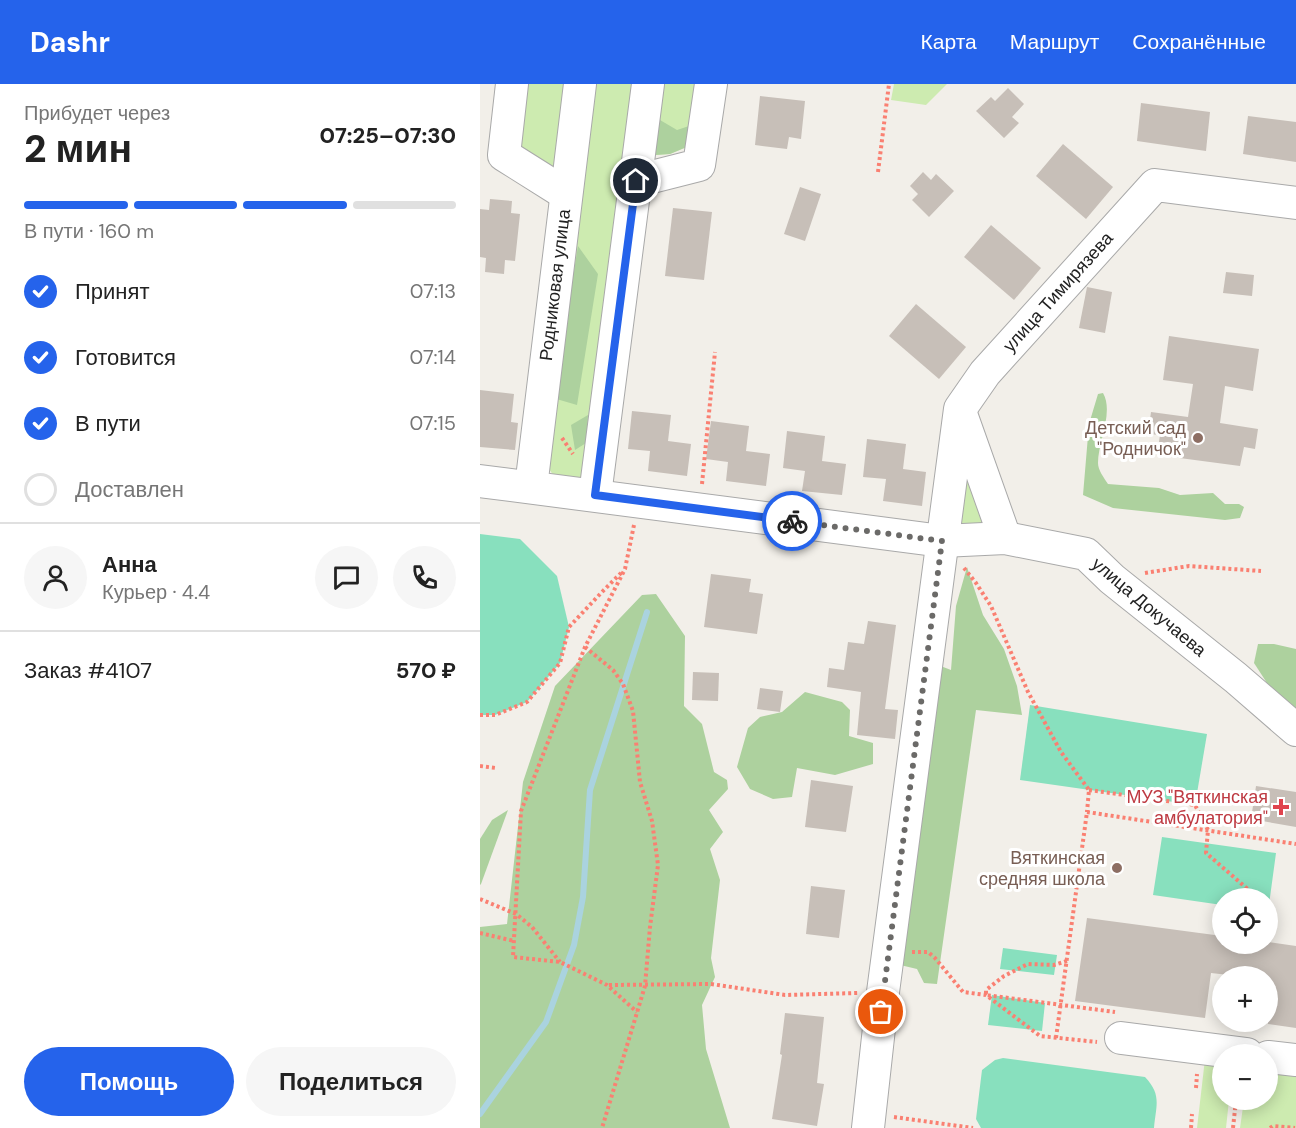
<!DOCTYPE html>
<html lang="ru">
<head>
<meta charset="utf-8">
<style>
	body { margin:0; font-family:"DM Sans",sans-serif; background:#f6f6f6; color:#222; height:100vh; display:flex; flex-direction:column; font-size:22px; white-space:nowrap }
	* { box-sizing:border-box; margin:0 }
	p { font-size:20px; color:#767676 }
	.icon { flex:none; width:33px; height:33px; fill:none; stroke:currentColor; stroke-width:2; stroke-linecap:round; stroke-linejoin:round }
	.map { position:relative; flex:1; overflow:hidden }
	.panel { display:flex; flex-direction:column; background:#fff; width:480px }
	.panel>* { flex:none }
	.buttons { position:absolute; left:732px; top:804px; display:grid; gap:12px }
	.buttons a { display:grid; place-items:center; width:66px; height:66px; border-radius:50%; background:#fff; box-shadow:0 3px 15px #0003; font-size:30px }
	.pin { position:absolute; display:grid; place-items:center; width:51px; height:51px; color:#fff; margin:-26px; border:3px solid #fff; border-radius:50%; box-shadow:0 2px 6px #0007 }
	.courier { position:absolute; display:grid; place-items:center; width:60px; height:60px; margin:-30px; border:4px solid #2563eb; border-radius:50%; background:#fff; color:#222; box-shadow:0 2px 8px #0007 }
	.headline em { font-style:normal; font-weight:800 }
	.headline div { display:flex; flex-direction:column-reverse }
	.headline { display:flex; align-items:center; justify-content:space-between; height:102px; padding:0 24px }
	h1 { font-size:39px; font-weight:800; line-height:45px }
	.bar { display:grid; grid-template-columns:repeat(4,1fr); gap:9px 6px; align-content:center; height:72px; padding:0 24px }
	.bar i { height:8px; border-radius:4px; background:#e0e0e0 }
	.bar .active { background:#2563eb }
	.bar p { grid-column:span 4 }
	.line { display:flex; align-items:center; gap:15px; padding:0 24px; border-top:2px solid #e0e0e0 }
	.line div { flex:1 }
	.round { display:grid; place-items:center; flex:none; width:63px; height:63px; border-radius:32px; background:#f6f6f6 }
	ol { padding:0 24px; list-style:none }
	li { display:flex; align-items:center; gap:18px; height:66px }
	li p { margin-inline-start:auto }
	li .icon { padding:6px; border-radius:50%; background:#2563eb; color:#fff; stroke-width:4 }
	li:last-child { color:#767676 }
	li i { width:33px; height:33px; border:3px solid #e0e0e0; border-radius:50% }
	.primary-button { display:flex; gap:12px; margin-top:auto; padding:12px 24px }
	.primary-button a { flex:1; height:69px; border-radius:36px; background:#2563eb; color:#fff; font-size:24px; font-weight:800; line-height:69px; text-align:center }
	.primary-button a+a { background:#f6f6f6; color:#222 }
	header { display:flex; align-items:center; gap:36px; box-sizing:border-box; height:84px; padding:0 30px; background:#2563eb; color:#fff }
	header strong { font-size:28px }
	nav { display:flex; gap:33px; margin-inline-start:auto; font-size:21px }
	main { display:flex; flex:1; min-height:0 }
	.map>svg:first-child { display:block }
	.grass { fill:#cdebb0 }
	.forest { fill:#add19e }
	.pitch { fill:#88e0be }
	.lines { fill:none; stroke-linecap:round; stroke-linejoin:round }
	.stream { stroke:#aad3df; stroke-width:6 }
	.building { fill:#c7bfb8 }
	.minor-casing { stroke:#a9a9a9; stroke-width:34 }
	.path { stroke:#fa8072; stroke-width:4; stroke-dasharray:3 3; stroke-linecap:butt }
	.minor { stroke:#fff; stroke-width:32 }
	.done { stroke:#6b6a68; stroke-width:6; stroke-dasharray:0 10.8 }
	.route { stroke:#2563eb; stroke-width:8 }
	.education-dot { fill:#8d6e63; stroke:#fff; stroke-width:2 }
	.health-dot { fill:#e0444e; stroke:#fff; stroke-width:2 }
	.labels { text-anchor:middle; stroke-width:6; stroke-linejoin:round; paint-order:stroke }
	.street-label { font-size:18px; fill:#222; stroke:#fff }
	.education-label { font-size:18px; fill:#785e54; stroke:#fff; text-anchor:end }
	.health-label { font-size:18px; fill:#be3a42; stroke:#fff; text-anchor:end }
</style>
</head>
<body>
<header>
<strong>Dashr</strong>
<nav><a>Карта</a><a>Маршрут</a><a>Сохранённые</a></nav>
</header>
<main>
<section class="panel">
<div class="headline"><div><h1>2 мин</h1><p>Прибудет через</p></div><em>07:25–07:30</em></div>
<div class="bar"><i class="active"></i><i class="active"></i><i class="active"></i><i></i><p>В пути · 160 m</p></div>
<ol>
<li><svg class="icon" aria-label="check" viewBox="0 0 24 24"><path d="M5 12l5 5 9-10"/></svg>Принят<p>07:13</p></li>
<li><svg class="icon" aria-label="check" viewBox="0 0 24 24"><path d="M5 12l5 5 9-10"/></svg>Готовится<p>07:14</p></li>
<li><svg class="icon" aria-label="check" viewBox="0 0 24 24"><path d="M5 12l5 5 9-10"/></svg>В пути<p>07:15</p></li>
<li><i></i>Доставлен</li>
</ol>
<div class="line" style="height:108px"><a class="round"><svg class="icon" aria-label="person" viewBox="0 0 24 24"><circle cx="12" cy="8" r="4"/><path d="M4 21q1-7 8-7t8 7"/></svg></a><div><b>Анна</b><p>Курьер · 4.4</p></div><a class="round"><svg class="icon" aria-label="chat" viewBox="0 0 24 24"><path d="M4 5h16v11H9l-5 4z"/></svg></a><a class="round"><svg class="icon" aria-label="phone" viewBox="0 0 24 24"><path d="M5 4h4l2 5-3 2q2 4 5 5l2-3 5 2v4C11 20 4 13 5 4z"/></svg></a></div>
<div class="line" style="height:78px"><div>Заказ #4107</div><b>570 ₽</b></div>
<div class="primary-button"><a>Помощь</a><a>Поделиться</a></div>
</section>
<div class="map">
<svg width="816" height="1044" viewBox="0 0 816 1044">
	<rect width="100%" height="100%" fill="#f2efe9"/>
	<g class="grass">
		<path d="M42,0H94L77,91L41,74L36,43Z"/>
		<path d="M106,0H161L113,386L100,399C70,397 70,389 61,363Z"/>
		<path d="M173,0H219L209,62L190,70L175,71Z"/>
		<path d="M414,0H467L446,21L411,16Z"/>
		<path d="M481,353L513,438L472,446Z"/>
		<path d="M725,975L742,977V1016H749L746,1044H717Z"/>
		<path d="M788,983L816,987V1044H760L764,1016H788Z"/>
	</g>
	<g class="forest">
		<path d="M180,36L197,46L212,41L209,62L190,70L175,71L168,40Z"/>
		<path d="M98,162L118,190L97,321L73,314L85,214L94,187Z"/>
		<path d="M623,309C634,328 618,358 618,379C618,386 624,394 628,400L679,404L700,411L733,409L745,420H759L764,423L760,434L745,436L633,424L603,411L609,340L618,310Z"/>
		<path d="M108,331L106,359L95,366L91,341Z"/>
		<path d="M487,483L503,531L524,565L537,602L542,631L496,626L457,900L444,899L437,885L416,880L458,581L471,586L476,522Z"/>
		<path d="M176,510L205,552L204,622L222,640L234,688L247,696L248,705L229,726L243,748L230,765L240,796L231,874L235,893L222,921L226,965L250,1044H0V843L27,840L43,698L75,602L162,511Z"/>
		<path d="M778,560H794L816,565V629L796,613L774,579Z"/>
		<path d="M325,608L362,618L370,626L369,652L393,659V680L355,691L317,684L312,713L293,715L270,705L257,683L268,644L280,633L302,628Z"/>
		<path d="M28,726L1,800L0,801V755L12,736Z"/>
	</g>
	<g class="pitch">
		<path d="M0,450L40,455L77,492L89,543L80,579L47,618L15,631H0Z"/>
		<path d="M550,621L727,650L715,721L540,696Z"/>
		<path d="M682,753L796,769L788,828V814H742V821L673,811Z"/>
		<path d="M523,864L577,871L574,891L520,885Z"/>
		<path d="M512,911L565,919L562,947L508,941Z"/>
		<path d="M523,974L665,993C682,1011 676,1021 674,1044H501L496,1035L502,986L515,976Z"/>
	</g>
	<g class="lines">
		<path class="stream" d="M0,1030L66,938L94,861L103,813L110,706L167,528"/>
	</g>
	<g class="building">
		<path d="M528,4L544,20L532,33L539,39L524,54L496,27L511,13L515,17Z"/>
		<path d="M280,12L325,17L321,55L309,53L307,65L275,61Z"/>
		<path d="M661,19L730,28L726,67L657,57Z"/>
		<path d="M768,32L816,38V78L763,70Z"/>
		<path d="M583,60L633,103L606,135L556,92Z"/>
		<path d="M443,88L451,96L456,90L474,107L449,133L432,116L438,110L430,102Z"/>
		<path d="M320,103L341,110L325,157L304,150Z"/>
		<path d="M10,115L32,117L31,129L40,130L35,177L25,176L24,190L5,188L6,174L0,173V125L9,126Z"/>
		<path d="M193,124L232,128L224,196L185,192Z"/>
		<path d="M511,141L561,184L534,216L484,173Z"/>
		<path d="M746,188L774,191L772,212L743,209Z"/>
		<path d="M607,203L632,208L625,249L599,244Z"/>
		<path d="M436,220L486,263L459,295L409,252Z"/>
		<path d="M689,252L779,265L773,307L745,302L740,339L778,345L775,365L764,363L760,382L677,371L680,351L668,350L671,328L708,333L713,300L683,296Z"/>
		<path d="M0,306L34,310L31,338L38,339L35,366L0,363Z"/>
		<path d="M152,327L191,331L188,357L211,360L207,392L168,387L170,367L148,365Z"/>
		<path d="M231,337L269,342L266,367L290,370L286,402L246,397L248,378L226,375Z"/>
		<path d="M307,347L345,352L342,377L366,380L362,411L322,407L325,387L303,384Z"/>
		<path d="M387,355L426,360L423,385L446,388L442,422L403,417L406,395L383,393Z"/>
		<path d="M231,490L271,495L269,508L283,510L277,550L224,543Z"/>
		<path d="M388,537L416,541L405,625L418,626L415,655L377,651L381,608L347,603L349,584L364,586L368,558L384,560Z"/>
		<path d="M213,588L239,589L238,617L212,616Z"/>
		<path d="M280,604L303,607L300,628L277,625Z"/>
		<path d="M331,696L373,702L366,748L325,743Z"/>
		<path d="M776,702L816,708V743L771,735Z"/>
		<path d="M331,802L365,806L359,854L326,850Z"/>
		<path d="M607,834L742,852V860H788V858L816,862V944L788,940V892H758L731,889L725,934L595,917Z"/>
		<path d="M305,929L344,933L337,999L344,1000L337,1042L292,1035L302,971L300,970Z"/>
	</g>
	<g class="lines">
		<defs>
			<g id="minor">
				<path d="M32,0L24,71L86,110"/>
				<path d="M156,97L219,81L231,0"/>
				<path d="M481,330L525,454"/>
				<path d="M0,397L462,457L525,454L606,470L632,495L756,594L816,646"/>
				<path d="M51,403L100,0"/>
				<path d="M115,411L168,0"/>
				<path d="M641,954L767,970"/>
				<path d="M788,973L816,976"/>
				<path d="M388,1044L403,908L480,325L505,289L675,101L816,119"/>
			</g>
		</defs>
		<use href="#minor" class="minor-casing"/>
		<g class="path">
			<path d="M398,88L409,0"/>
			<path d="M82,354L93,370"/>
			<path d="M222,400L235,268"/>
			<path d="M154,441L145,485L105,563L41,727L33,873L80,878L127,901L157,928"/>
			<path d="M484,484L496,499L511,522L548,608L581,668L609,706L607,728"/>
			<path d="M665,489L709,482L781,487"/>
			<path d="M105,563L133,586L143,600L153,627L160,698L172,737L178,781L170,843L165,902L122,1044"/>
			<path d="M0,631H15L47,618L80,579L89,543L122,508L143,487"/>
			<path d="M0,682L16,684"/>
			<path d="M609,706L715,721L728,746L726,769L778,814"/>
			<path d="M0,815L36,830L52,843L80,878"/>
			<path d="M788,838V841"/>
			<path d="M0,849L34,857"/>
			<path d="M432,868H448L455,874L483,908L506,911L560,952L617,958"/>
			<path d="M587,877L574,881L548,880L524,892L506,906V911L635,928"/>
			<path d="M129,901L231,900L305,911L378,909"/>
			<path d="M576,954L607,728L816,760"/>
			<path d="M716,1004L717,990"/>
			<path d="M414,1033L493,1044"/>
			<path d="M711,1044L712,1030"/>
			<path d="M753,1044L756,1016"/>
			<path d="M790,1044L793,1042L815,1044"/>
		</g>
		<use href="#minor" class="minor"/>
	</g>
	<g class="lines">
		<path class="done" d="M312,437L462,457L401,928"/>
		<path class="route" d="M156,97L115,411L312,437"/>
	</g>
	<g class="education-dot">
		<circle cx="718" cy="354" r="6"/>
		<circle cx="637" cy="784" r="6"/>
	</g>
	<path class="health-dot" d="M798 714h6v6h6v6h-6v6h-6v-6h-6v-6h6z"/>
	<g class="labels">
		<g class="street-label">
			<text transform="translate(75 201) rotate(-83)" y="6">Родниковая улица</text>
			<text transform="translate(578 208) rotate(-48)" y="6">улица Тимирязева</text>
			<text transform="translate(669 523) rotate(40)" y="6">улица Докучаева</text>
		</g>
		<g class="education-label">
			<text x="706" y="350">Детский сад<tspan x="706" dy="21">"Родничок"</tspan></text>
			<text x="625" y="780">Вяткинская<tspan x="625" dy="21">средняя школа</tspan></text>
		</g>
		<g class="health-label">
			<text x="788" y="719">МУЗ "Вяткинская<tspan x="788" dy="21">амбулатория"</tspan></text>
		</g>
	</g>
</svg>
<div class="buttons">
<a><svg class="icon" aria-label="locate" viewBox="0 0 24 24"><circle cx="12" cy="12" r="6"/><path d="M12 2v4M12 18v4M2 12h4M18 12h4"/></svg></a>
<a>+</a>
<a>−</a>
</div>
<div class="pin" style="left:401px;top:928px;background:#ea580c"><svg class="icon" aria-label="bag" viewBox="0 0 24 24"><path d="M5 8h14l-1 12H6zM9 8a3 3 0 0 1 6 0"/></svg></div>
<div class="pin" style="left:156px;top:97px;background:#1f2937"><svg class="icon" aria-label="home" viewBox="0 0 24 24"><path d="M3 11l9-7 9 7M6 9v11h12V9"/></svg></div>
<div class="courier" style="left:312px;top:437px"><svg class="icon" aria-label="bike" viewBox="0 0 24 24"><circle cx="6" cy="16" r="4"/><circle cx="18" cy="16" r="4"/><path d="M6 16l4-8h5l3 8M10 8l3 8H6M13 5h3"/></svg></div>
</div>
</main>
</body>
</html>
